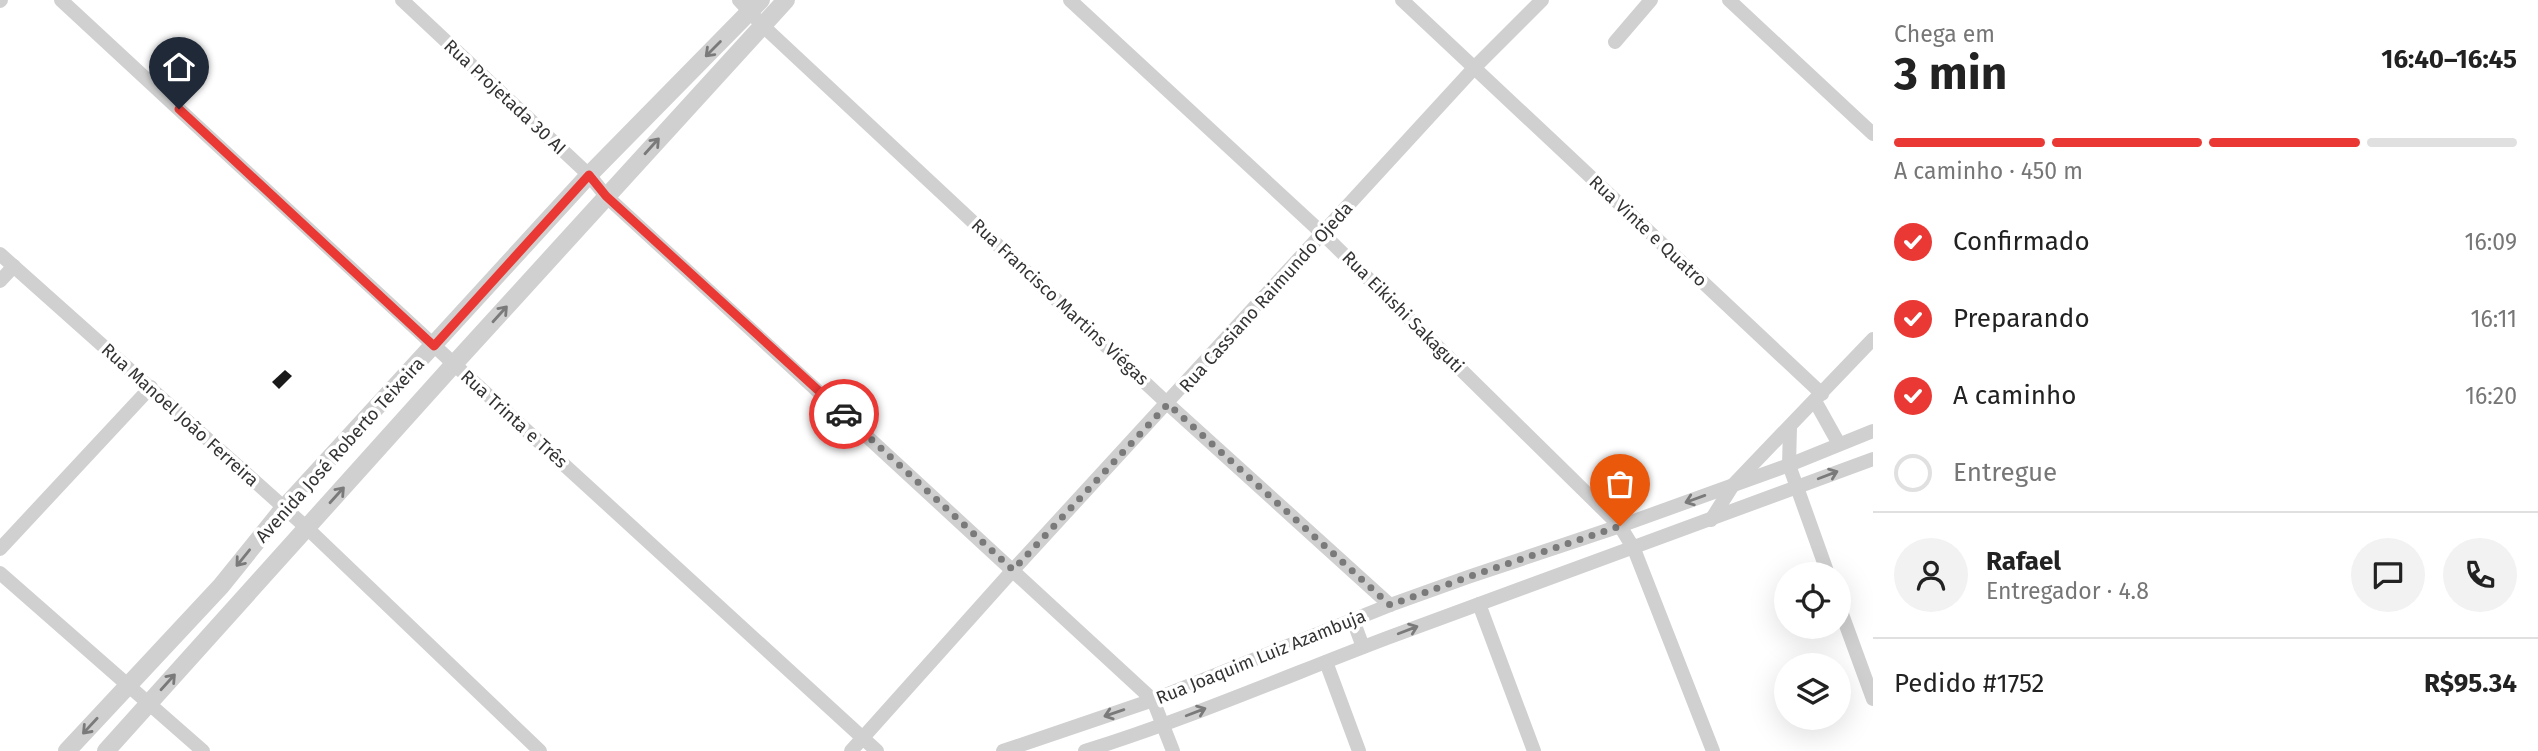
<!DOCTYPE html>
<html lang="pt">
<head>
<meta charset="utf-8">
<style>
	body { margin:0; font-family:"Fira Sans",sans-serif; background:#f2f2f2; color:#222; height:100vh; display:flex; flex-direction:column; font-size:26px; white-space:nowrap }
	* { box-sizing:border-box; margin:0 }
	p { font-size:23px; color:#767676 }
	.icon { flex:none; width:38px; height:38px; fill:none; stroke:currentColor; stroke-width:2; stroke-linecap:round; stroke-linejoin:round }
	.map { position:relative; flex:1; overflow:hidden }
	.details { display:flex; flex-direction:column; background:#fff; width:665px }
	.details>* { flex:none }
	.controls { position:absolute; left:1774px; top:562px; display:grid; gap:14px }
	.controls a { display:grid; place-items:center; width:77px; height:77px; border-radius:50%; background:#fff; box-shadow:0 7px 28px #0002; font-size:35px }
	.pin { position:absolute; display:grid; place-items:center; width:60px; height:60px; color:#fff; margin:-72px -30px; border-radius:50% 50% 50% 0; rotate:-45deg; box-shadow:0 0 7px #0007 }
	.pin .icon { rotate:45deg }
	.courier { position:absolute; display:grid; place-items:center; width:70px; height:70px; margin:-35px; border:5px solid #ea3934; border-radius:50%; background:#fff; color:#222; box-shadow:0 2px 9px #0007 }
	.headline em { font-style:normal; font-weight:700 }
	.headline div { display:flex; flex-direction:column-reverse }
	.headline { display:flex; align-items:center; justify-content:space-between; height:119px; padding:0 21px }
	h1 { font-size:46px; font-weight:700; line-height:52px }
	.bar { display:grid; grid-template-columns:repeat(4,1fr); gap:10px 7px; align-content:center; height:84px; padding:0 21px }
	.bar i { height:9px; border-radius:5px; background:#e0e0e0 }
	.bar .selected { background:#ea3934 }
	.bar p { grid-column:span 4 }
	.line { display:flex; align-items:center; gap:18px; padding:0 21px; border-top:2px solid #e0e0e0 }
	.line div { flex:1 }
	.round { display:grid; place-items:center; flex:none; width:74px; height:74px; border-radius:37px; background:#f2f2f2 }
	ol { padding:0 21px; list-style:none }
	li { display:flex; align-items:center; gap:21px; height:77px }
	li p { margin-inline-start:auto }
	li .icon { padding:7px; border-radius:50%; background:#ea3934; color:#fff; stroke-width:4 }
	li:last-child { color:#767676 }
	li i { width:38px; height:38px; border:4px solid #e0e0e0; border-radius:50% }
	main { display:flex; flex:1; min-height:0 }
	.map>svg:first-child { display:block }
	.building { fill:#1a1a1a }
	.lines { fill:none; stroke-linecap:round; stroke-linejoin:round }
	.minor { stroke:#d0d0d0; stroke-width:14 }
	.tertiary { stroke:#d0d0d0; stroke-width:18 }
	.oneway { stroke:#7a7a7a }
	.done { stroke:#7a7a7a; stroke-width:7; stroke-dasharray:0 12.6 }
	.route { stroke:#ea3934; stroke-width:9 }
	.labels { text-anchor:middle; stroke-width:7; stroke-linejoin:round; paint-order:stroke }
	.street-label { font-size:18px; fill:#333; stroke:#fff }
</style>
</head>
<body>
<main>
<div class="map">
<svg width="1873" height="751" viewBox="0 0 1873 751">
	<rect width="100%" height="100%" fill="#fff"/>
	<path class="building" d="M285,370L292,376L279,389L272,382Z"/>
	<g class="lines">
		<g class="minor">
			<path d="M61,0L454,364L877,751"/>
			<path d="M402,0L589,175L606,196L1153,700L1173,751"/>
			<path d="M739,0L762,25L1168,404L1390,605"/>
			<path d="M1070,0L1323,234L1620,526L1634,549L1713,751"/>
			<path d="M1402,0L1822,394"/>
			<path d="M1729,0L1873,134"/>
			<path d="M0,1L1,0"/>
			<path d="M1615,42L1651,0"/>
			<path d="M0,254L307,528L540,751"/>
			<path d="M0,281L14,266"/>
			<path d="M1815,401L1839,444"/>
			<path d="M1790,427L1789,465L1828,574"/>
			<path d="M1711,520L1733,485L1873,339"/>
			<path d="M0,549L151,387"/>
			<path d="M0,573L203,751"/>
			<path d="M1479,604L1534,751"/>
			<path d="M1839,606L1873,699"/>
			<path d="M1353,620L1363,647"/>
			<path d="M1326,662L1359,751"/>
			<path d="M851,751L1013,570L1475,67L1542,0"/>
			<path d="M1003,751L1153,700L1390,605L1468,577L1620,526L1789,465L1873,431"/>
			<path d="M1085,751C1188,719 1287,676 1387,638C1549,577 1711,520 1873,459"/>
		</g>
		<g class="tertiary">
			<path d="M67,751L221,586L283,509L589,175L761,0"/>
			<path d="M106,751L454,364L786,0"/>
		</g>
	</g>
	<defs><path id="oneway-shaft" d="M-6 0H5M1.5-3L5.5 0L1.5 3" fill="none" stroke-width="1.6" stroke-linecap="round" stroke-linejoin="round" transform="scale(1.75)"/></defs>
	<g class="oneway">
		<use href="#oneway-shaft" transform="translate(713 49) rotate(135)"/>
		<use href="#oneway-shaft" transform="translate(652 146) rotate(-48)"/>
		<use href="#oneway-shaft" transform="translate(500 314) rotate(-48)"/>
		<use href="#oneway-shaft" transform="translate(1828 475) rotate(-21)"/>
		<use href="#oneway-shaft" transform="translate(337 495) rotate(-48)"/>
		<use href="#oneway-shaft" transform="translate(1695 499) rotate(160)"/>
		<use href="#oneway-shaft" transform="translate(243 558) rotate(129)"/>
		<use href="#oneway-shaft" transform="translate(1408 630) rotate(-21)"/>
		<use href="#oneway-shaft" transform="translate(168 682) rotate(-48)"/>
		<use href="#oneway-shaft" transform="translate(1196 712) rotate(-21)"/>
		<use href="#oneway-shaft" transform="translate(1114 713) rotate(161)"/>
		<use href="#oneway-shaft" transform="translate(90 726) rotate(133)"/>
	</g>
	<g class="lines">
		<path class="done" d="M844,414L1013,570L1168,404L1390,605L1468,577L1620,526"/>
		<path class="route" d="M179,109L434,346L589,175L606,196L844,414"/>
	</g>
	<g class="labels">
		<g class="street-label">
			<text transform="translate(505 97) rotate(43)" y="6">Rua Projetada 30 AI</text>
			<text transform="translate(1648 231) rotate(43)" y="6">Rua Vinte e Quatro</text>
			<text transform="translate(1266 297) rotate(-48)" y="6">Rua Cassiano Raimundo Ojeda</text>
			<text transform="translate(1060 302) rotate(43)" y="6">Rua Francisco Martins Viégas</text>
			<text transform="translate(1403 312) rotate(45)" y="6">Rua Eikishi Sakaguti</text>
			<text transform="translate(180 415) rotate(42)" y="6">Rua Manoel João Ferreira</text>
			<text transform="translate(514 419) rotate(42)" y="6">Rua Trinta e Três</text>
			<text transform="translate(340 450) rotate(-48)" y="6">Avenida José Roberto Teixeira</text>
			<text transform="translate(1261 657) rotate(-22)" y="6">Rua Joaquim Luiz Azambuja</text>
		</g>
	</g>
</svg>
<div class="controls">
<a><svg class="icon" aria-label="locate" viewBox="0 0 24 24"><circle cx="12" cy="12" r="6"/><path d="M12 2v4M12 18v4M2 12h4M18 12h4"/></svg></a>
<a><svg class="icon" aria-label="layers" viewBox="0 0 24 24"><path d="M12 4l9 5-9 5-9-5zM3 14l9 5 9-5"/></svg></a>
</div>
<div class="pin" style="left:1620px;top:526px;background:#ea580c"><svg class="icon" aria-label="bag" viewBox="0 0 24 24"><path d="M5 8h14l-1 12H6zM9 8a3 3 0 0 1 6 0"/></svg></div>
<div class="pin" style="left:179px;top:109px;background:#1f2937"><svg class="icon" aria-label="home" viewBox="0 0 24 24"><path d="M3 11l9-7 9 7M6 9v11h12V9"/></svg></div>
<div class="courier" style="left:844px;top:414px"><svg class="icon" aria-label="car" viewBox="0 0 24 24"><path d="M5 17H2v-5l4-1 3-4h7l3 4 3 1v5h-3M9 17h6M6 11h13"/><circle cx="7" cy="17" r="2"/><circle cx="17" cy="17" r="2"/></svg></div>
</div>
<section class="details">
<div class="headline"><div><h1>3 min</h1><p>Chega em</p></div><em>16:40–16:45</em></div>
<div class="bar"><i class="selected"></i><i class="selected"></i><i class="selected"></i><i></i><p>A caminho · 450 m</p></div>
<ol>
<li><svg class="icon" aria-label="check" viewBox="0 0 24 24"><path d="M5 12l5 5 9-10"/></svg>Confirmado<p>16:09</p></li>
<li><svg class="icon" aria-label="check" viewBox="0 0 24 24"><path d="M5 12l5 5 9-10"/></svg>Preparando<p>16:11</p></li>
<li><svg class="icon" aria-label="check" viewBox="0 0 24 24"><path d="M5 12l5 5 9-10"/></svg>A caminho<p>16:20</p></li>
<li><i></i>Entregue</li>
</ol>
<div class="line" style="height:126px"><a class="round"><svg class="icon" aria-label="person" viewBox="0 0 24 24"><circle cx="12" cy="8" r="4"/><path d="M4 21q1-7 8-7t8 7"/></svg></a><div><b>Rafael</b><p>Entregador · 4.8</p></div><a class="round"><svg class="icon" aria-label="chat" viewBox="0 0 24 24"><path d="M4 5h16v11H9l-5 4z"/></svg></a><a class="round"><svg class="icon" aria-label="phone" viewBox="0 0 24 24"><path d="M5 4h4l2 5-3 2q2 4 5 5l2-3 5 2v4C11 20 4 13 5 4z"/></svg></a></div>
<div class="line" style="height:91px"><div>Pedido #1752</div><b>R$95.34</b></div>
</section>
</main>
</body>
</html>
